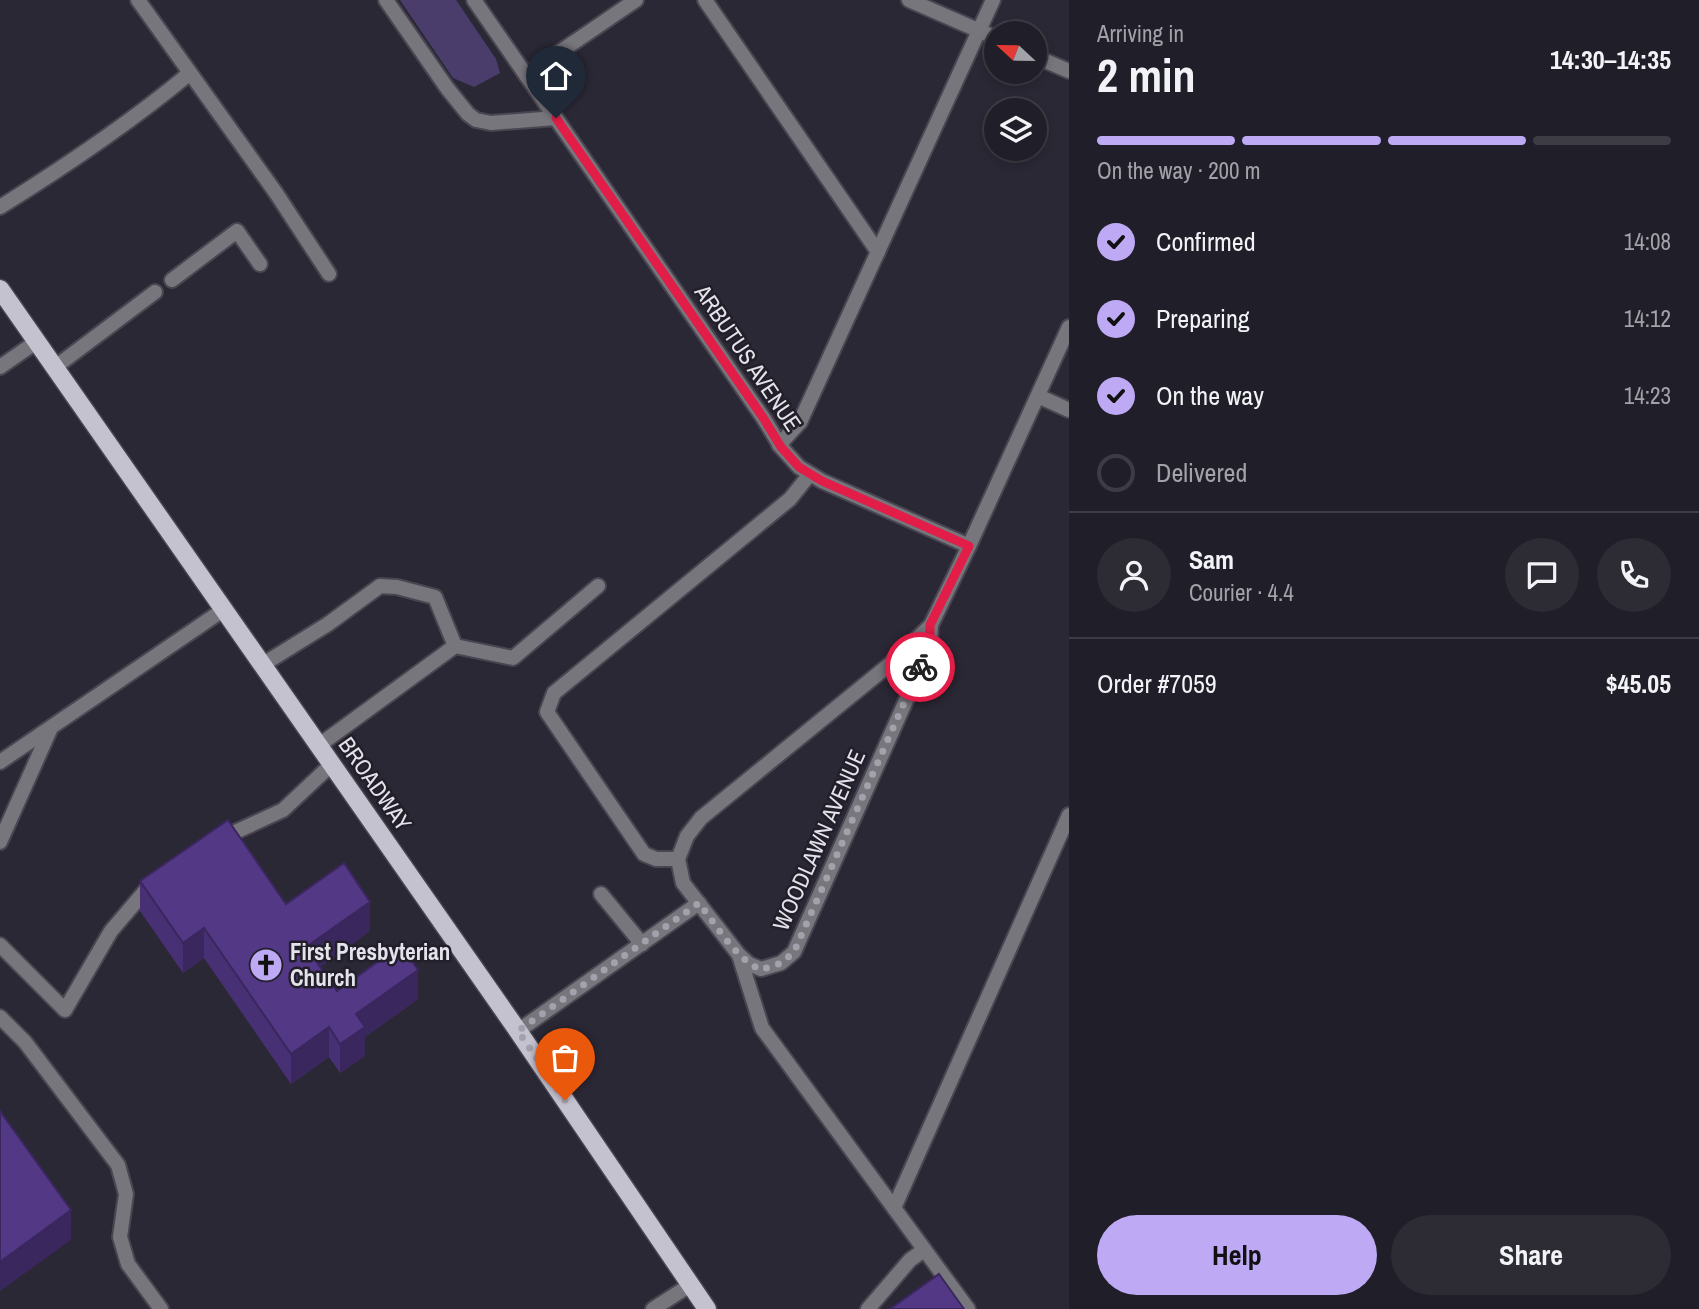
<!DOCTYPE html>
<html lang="en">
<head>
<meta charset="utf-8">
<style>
	body { margin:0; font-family:"Archivo Narrow",sans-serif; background:#2d2b34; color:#f1f3f6; height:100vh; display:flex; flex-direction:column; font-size:26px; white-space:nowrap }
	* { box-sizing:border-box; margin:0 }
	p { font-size:23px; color:#a2a2a8 }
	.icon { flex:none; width:38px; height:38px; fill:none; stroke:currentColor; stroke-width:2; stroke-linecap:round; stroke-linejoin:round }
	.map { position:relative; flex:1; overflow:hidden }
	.drawer { display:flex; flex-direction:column; background:#201e28; width:630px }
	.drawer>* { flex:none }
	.needle { width:46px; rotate:292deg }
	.fabs { position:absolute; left:984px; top:21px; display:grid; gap:14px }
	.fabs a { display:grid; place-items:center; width:63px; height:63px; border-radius:50%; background:#201e28; box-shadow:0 4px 10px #0003,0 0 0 2px #3d3c45; font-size:35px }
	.pin { position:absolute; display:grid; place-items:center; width:60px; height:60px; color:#fff; margin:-72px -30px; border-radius:50% 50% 50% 0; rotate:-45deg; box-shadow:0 0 7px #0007 }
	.pin .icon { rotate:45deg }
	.courier { position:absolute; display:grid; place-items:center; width:70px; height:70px; margin:-35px; border:5px solid #e11d48; border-radius:50%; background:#fff; color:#222; box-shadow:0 2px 9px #0007 }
	.summary em { font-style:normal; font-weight:700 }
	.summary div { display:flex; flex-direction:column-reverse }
	.summary { display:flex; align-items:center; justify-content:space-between; height:119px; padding:0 28px }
	h1 { font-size:46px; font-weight:700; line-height:52px }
	.bar { display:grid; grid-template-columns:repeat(4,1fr); gap:10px 7px; align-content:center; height:84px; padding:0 28px }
	.bar i { height:9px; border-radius:5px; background:#3d3c45 }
	.bar .current { background:#bea9f5 }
	.bar p { grid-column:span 4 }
	.line { display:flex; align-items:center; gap:18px; padding:0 28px; border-top:2px solid #3d3c45 }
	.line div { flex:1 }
	.round { display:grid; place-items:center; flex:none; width:74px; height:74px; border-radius:37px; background:#2d2b34 }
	ol { padding:0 28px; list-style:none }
	li { display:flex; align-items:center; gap:21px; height:77px }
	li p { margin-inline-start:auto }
	li .icon { padding:7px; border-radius:50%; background:#bea9f5; color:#111; stroke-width:4 }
	li:last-child { color:#a2a2a8 }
	li i { width:38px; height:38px; border:4px solid #3d3c45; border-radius:50% }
	.primary-button { display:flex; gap:14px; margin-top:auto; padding:14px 28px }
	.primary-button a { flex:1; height:80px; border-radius:42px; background:#bea9f5; color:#111; font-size:28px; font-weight:700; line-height:80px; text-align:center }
	.primary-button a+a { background:#2d2b34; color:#f1f3f6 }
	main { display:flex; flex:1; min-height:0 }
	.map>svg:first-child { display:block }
	.green { fill:#4b3d6b }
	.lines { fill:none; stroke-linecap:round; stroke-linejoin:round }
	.lane-casing { stroke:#494652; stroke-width:18 }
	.street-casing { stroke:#494652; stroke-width:18 }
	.primary-casing { stroke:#494652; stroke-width:21 }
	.lane { stroke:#78767d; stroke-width:14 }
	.street { stroke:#78767d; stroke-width:14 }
	.primary { stroke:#c5c2d0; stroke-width:18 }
	.wall { fill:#473073 }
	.shaded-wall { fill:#3a275e }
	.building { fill:#533886; stroke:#3a275e; stroke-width:2 }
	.done { stroke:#a3a1ab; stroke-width:7; stroke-dasharray:0 12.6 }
	.route { stroke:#e11d48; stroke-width:9 }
	.labels { text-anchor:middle; stroke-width:5; stroke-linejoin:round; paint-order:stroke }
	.street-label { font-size:23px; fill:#e4e2ea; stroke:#221f2a }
	.poi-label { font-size:23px; font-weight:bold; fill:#e4e2ea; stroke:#221f2a; text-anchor:start }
</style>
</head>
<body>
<main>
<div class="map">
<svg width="1069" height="1309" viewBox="0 0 1069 1309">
	<rect width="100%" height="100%" fill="#2b2835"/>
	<path class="green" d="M400,0H456L496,59L500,73L474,87L453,78Z"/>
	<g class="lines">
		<defs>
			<g id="lane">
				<path d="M138,0L276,193L329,274"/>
				<path d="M705,0L878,252"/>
				<path d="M0,207C66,166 131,122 190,73"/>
				<path d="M172,280L237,231L260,264"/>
				<path d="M54,368L155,292"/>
				<path d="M779,445L800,422L993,0"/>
				<path d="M262,665L328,624L380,586L397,587L435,597L455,646"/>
				<path d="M318,746L455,646L513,658L598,586"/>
				<path d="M220,839L283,810L331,765"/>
				<path d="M678,859H656L644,854L547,712L554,693L790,499L810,474"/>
				<path d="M601,894L642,944"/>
				<path d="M0,945L65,1010L111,931L151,884"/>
				<path d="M739,955L762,1028L968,1309"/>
				<path d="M0,1017L25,1042L118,1165L126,1194L120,1237L128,1264L161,1309"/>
				<path d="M894,1208L1069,815"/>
				<path d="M868,1309L910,1260L924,1250"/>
			</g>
			<g id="street">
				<path d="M386,0L447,88L468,114L476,120L491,123L556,118"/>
				<path d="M474,0L764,419L781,447L799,467L822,481L969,546"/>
				<path d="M909,0L996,38"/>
				<path d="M1034,56L1069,71"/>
				<path d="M526,75L636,0"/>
				<path d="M0,367L36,342"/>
				<path d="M1038,396L1069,410"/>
				<path d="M931,625L930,641L916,678L794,952L781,963L761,969L749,964L739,955L683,883L678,859L687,836L701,818L895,660L931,625L969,546L1069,327"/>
				<path d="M0,762L223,610"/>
				<path d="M0,842L50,730"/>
				<path d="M518,1031L699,903"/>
				<path d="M653,1309L690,1285"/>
			</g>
			<path id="primary" d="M0,289L518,1031L707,1309"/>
		</defs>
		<use href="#lane" class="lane-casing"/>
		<use href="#street" class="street-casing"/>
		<use href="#primary" class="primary-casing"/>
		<use href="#lane" class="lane"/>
		<use href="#street" class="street"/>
		<use href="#primary" class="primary"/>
	</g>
	<path class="wall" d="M140,881L286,904L370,931L320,967L337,991L418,999L365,1037V1056L340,1073L329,1057L291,1084L204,958L183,973L140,911Z"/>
	<g class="shaded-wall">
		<path d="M370,902V931L306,977V947Z"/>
		<path d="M204,928V958L183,973V943Z"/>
		<path d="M418,970V999L365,1037V1056L340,1073V1044L356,1014Z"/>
		<path d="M329,1027V1057L291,1084V1054Z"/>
		<path d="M71,1210V1240L0,1291V1262Z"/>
	</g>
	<g class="building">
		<path d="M228,820L286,904L344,863L370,902L306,947L337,991L401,945L418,970L356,1014L365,1027L340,1044L329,1027L291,1054L204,928L183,943L140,881Z"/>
		<path d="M0,1111L71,1210L0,1262Z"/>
		<path d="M939,1274L964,1309H890Z"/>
	</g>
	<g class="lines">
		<path class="done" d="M565,1100L518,1031L699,903C717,926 735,958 761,970L781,963L794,952L920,667"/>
		<path class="route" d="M556,118L764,419L781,447L799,467L822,481L969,546L930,625V641L920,667"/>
	</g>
	<defs>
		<symbol id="church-disc" viewBox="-11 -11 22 22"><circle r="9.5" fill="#bea9f5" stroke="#221f2a"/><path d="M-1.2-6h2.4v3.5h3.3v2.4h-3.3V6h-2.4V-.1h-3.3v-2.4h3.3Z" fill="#111"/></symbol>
	</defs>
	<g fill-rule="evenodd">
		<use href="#church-disc" x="247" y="946" width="38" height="38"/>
	</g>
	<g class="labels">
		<g class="street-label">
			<text transform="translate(748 358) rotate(56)" y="8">ARBUTUS AVENUE</text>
			<text transform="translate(375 784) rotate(55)" y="8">BROADWAY</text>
			<text transform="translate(819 840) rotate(-66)" y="8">WOODLAWN AVENUE</text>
		</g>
		<g class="poi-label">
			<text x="290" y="960">First Presbyterian<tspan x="290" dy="26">Church</tspan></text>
		</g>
	</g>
</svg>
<div class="fabs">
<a><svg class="needle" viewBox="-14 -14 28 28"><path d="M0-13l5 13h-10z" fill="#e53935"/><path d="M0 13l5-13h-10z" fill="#a2a2a8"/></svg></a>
<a><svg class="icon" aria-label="layers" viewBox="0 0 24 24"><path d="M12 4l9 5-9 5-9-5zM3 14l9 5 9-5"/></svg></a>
</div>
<div class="pin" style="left:565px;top:1100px;background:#ea580c"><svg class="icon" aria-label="bag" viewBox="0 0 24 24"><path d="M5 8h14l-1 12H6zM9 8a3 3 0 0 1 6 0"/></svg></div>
<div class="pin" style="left:556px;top:118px;background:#1f2937"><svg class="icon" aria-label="home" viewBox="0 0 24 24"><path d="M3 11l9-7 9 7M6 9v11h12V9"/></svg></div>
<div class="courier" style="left:920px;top:667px"><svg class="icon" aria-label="bike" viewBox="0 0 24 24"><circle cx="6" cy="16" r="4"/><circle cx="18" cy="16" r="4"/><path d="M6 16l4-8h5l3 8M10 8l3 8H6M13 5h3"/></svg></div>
</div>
<section class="drawer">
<div class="summary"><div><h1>2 min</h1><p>Arriving in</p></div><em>14:30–14:35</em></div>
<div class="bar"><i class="current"></i><i class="current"></i><i class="current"></i><i></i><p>On the way · 200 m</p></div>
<ol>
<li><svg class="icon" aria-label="check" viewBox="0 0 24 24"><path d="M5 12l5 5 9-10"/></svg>Confirmed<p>14:08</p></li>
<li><svg class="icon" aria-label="check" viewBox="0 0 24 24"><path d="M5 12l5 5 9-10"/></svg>Preparing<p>14:12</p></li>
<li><svg class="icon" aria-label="check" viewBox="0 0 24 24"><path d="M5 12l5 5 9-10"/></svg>On the way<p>14:23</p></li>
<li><i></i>Delivered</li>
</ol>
<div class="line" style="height:126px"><a class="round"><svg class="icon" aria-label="person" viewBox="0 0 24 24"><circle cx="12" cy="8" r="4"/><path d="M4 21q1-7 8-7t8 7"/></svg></a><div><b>Sam</b><p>Courier · 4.4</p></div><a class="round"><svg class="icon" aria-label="chat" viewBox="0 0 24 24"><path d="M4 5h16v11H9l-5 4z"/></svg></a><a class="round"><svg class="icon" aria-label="phone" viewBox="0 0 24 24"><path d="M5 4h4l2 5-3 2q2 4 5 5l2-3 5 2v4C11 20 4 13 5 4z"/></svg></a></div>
<div class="line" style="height:91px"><div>Order #7059</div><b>$45.05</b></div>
<div class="primary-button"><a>Help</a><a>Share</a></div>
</section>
</main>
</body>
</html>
